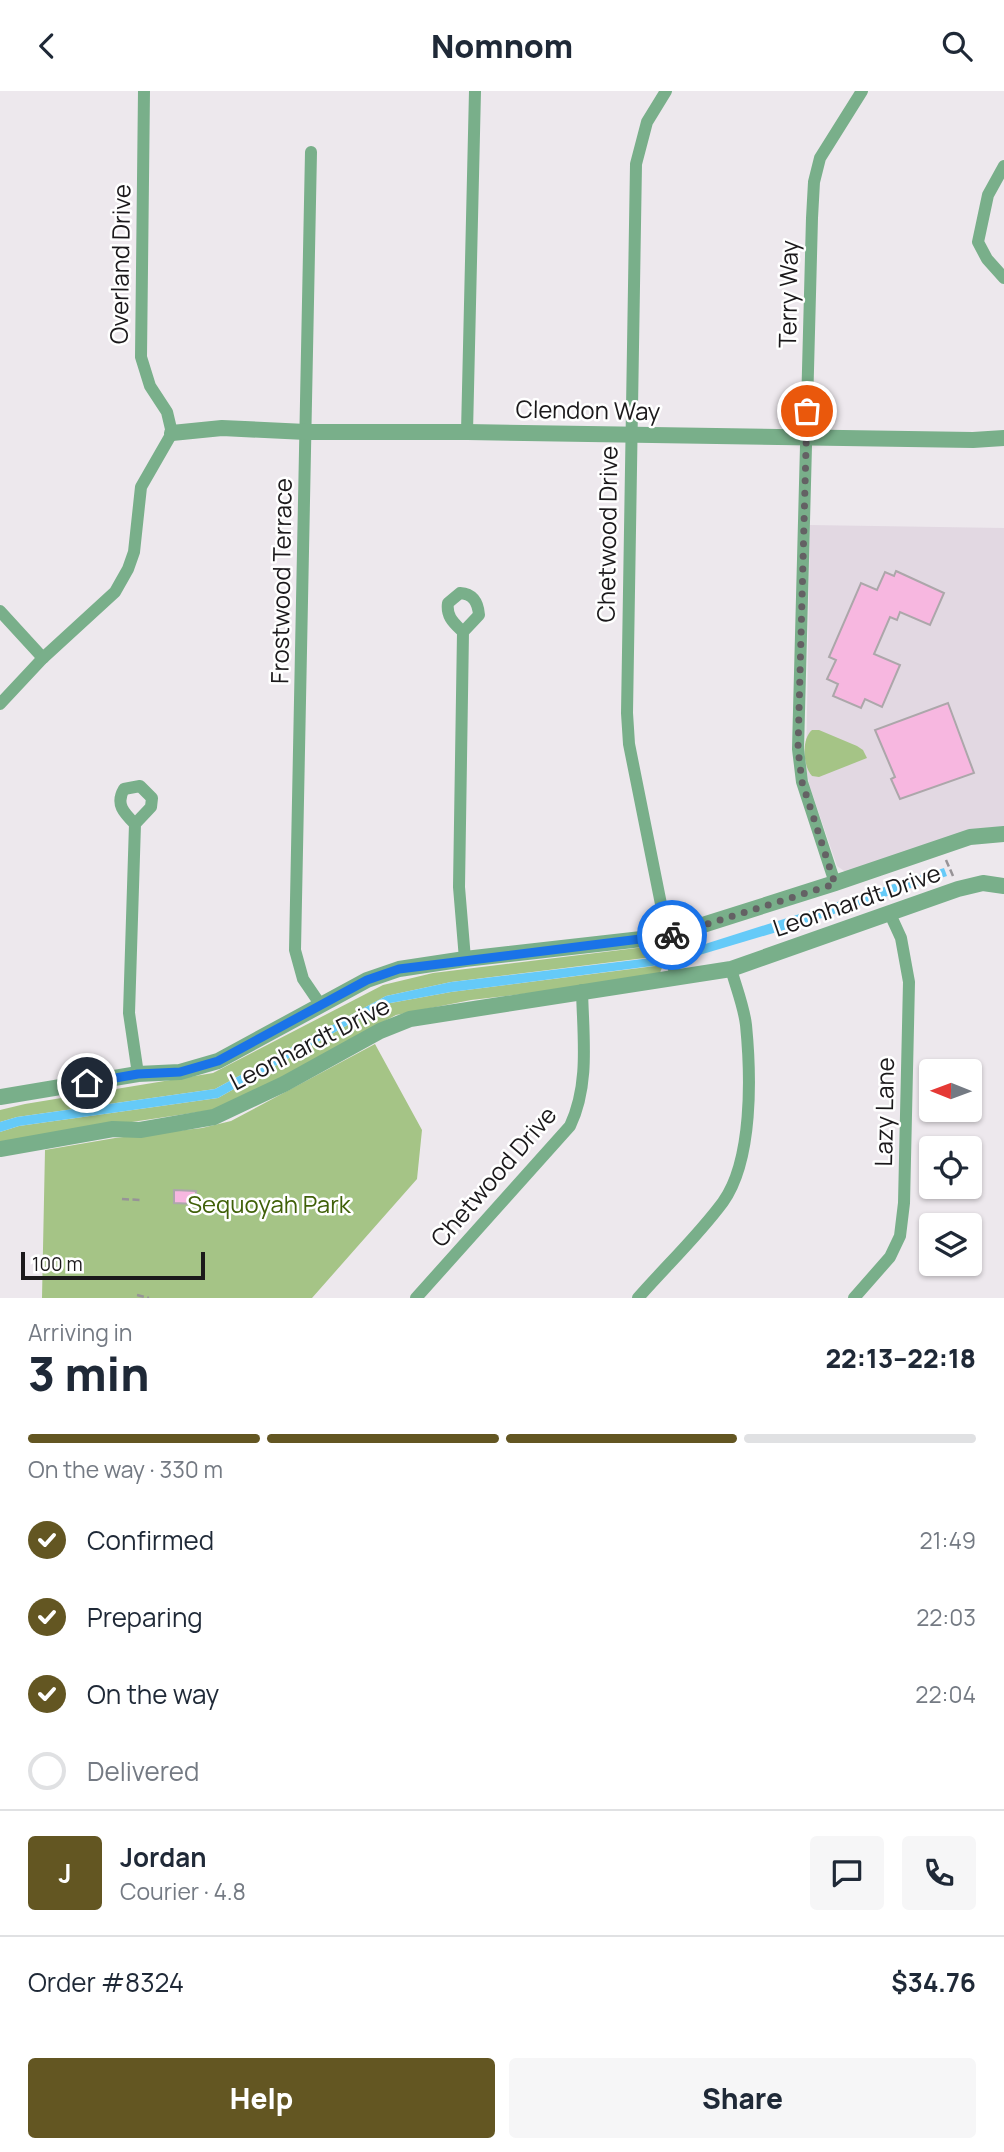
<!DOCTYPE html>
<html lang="en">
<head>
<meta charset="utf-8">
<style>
	body { margin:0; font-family:Manrope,sans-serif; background:#f6f6f7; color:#1f2937; height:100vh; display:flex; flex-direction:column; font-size:26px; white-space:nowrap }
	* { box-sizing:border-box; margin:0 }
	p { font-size:23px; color:#747a83 }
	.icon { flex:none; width:38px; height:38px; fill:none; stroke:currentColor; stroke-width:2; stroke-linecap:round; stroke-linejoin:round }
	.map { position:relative; height:1207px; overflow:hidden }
	.drawer { display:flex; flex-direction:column; background:#fff; flex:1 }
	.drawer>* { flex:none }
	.needle { width:46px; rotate:271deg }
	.fabs { position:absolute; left:919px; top:968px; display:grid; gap:14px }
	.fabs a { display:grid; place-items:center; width:63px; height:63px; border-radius:7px; background:#fff; box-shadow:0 2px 5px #0004; font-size:35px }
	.scale { position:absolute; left:21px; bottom:18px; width:184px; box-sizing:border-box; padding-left:7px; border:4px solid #1b191b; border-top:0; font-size:19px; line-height:24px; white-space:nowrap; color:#1b191b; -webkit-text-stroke:5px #fff; paint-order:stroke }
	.pin { position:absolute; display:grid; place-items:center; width:60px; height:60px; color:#fff; margin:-30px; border:4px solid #fff; border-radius:50%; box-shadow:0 2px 7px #0007 }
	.courier { position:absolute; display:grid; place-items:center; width:70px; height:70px; margin:-35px; border:5px solid #1a73e8; border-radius:50%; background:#fff; color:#222; box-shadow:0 2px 9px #0007 }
	.head em { font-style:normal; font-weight:800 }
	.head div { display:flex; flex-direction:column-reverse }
	.head { display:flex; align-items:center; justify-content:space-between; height:119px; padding:0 28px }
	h1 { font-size:46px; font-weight:800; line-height:52px }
	.bar { display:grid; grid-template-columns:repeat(4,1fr); gap:10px 7px; align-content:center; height:84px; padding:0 28px }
	.bar i { height:9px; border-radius:5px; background:#e0e1e3 }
	.bar .active { background:#635622 }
	.bar p { grid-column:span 4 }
	.line { display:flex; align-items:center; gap:18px; padding:0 28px; border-top:2px solid #e0e1e3 }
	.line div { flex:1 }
	.round { display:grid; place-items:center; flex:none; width:74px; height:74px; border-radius:7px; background:#f6f6f7 }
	ol { padding:0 28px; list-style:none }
	li { display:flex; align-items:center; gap:21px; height:77px }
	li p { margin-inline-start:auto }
	li .icon { padding:7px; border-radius:50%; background:#635622; color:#fff; stroke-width:4 }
	li:last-child { color:#747a83 }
	li i { width:38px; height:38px; border:4px solid #e0e1e3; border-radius:50% }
	.primary-button { display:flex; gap:14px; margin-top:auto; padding:14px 28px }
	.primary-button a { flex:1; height:80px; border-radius:7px; background:#635622; color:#fff; font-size:28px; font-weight:800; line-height:80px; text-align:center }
	.primary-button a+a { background:#f6f6f7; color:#1f2937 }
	header { display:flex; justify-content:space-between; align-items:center; height:91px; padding:0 28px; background:#fff; font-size:32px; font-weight:800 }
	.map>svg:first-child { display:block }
	.built { fill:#e2d8e2 }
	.green { fill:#a5c486 }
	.water { fill:#65caf8 }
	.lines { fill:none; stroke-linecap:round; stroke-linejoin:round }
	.stream { stroke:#65caf8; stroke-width:3.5 }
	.building { fill:#f7b7e0; stroke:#aca7aa; stroke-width:2 }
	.path { stroke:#979397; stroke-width:2.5; stroke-dasharray:7 3.5; stroke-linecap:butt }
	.minor { stroke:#79af8a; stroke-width:12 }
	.tertiary { stroke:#79af8a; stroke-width:16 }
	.done { stroke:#646164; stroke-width:7; stroke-dasharray:0 12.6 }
	.route { stroke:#1a73e8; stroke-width:9 }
	.labels { text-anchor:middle; stroke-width:5; stroke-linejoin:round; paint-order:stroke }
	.street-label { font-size:24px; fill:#1b191b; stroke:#fff }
	.park-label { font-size:24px; fill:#3f6008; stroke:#fff }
</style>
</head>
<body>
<header><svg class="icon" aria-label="back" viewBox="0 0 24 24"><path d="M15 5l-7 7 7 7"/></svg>Nomnom<svg class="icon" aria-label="search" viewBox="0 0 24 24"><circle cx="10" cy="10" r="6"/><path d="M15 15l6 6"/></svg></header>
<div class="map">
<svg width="1004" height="1207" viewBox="0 0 1004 1207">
	<rect width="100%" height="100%" fill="#ede8ed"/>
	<path class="built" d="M810,434L1004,437V737L974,739L850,784L837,775L810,696L806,678Z"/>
	<g class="green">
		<path d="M812,639H819L857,655L863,659L867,667L819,686L812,685C803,676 801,648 812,639Z"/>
		<path d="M645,856L656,858L661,865L451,891L386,905L215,998L17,1026L0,1031V1019L25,1013L213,982L383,894L433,882Z"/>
		<path d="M663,874L660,882L650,888L471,909L396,924L240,1009L219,1018L58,1042L0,1056V1041L19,1035L218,1007L385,913L451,901Z"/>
		<path d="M375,953L422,1039L417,1088L312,1207H42L45,1059L115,1047L202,1037L231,1030Z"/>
	</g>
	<g class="water">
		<path d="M944,777L947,785L807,832L686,868L683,860Z"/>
		<path d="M659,866L660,874L451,901L385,913L218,1007L19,1035L0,1041V1031L17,1026L215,998L386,905L451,891Z"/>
	</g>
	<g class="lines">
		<path class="stream" d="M657,870L686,862"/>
	</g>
	<g class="building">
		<path d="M896,480L944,502L930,534L900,521L897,529L890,526L874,563L900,574L882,616L865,608L861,617L833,605L838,593L827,588L836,569L829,566L861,492L877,499L885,481L894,485Z"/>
		<path d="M948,612L974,682L900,708L891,688L895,686L875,639Z"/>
		<path d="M174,1099L196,1100L195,1113L174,1112Z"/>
	</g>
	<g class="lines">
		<g class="path">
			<path d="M946,769L953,785"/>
			<path d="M122,1108L140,1109"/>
			<path d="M137,1204L149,1207"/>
		</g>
		<g class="minor">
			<path d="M666,0L647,31L636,73L627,622L629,653L676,888"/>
			<path d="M311,61L295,859L303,888L320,913"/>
			<path d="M1004,75L988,104L978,151L987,168L1004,187"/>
			<path d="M467,341L475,0"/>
			<path d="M0,520L43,567"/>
			<path d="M463,541C454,532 446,526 448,512L460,502C473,503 478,511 479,524L463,541L459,796L465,868"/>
			<path d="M0,613L43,567L115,501L128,478L134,461L141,396L172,342L167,321L150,295L141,266L144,0"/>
			<path d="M135,733C124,722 115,713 124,698L140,695L152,707L151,716L135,733L129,922L138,983"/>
			<path d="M835,792L802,691L798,658L812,127L814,91L820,67L862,0"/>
			<path d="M416,1207L570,1035C590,993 583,945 582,899"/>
			<path d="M638,1207C665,1176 698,1145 723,1111C753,1069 751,985 746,934C744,916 736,896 731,878"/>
			<path d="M854,1207L890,1166L900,1145L904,1112L909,891L901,847L890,823"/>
		</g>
		<g class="tertiary">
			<path d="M172,342L222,337L306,341H467L973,349L1004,347"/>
			<path d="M0,1006L138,983L180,981L218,970L367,889L399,878L465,868L668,845L835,792L970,746L1004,743"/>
			<path d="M0,1058L113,1038L140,1039L214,1026L284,993L380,940L410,928L731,878L958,798L983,792L1004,795"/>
		</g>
	</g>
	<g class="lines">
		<path class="done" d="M672,844L835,793L802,691L798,658L807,320"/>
		<path class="route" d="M87,992L138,983L180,981L218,970L367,889L399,878L672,844"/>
	</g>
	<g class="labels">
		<g class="street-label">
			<text transform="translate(121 173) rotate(-89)" y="8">Overland Drive</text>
			<text transform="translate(789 203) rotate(-89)" y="8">Terry Way</text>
			<text transform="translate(588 320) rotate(1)" y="8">Clendon Way</text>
			<text transform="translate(608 443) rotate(-89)" y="8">Chetwood Drive</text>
			<text transform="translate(282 490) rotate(-89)" y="8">Frostwood Terrace</text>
			<text transform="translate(857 810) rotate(-19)" y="8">Leonhardt Drive</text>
			<text transform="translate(310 953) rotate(-27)" y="8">Leonhardt Drive</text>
			<text transform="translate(885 1021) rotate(-89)" y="8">Lazy Lane</text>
			<text transform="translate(494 1086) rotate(-49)" y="8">Chetwood Drive</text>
		</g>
		<g class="park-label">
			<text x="269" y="1122">Sequoyah Park</text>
		</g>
	</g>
</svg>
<div class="fabs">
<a><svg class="needle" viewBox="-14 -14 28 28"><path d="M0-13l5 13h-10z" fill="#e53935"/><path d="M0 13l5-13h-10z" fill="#747a83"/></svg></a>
<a><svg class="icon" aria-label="locate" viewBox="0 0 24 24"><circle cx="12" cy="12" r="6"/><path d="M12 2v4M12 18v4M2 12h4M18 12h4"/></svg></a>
<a><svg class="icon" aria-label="layers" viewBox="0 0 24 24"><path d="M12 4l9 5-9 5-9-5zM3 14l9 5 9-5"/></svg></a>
</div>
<div class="scale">100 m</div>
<div class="pin" style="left:807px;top:320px;background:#ea580c"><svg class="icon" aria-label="bag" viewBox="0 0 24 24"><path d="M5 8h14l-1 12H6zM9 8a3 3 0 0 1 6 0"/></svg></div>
<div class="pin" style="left:87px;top:992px;background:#1f2937"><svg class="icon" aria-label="home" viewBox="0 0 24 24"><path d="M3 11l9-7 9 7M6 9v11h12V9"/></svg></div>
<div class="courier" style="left:672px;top:844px"><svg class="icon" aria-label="bike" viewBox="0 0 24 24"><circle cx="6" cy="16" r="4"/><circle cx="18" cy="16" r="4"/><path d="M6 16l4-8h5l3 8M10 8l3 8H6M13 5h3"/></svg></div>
</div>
<section class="drawer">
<div class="head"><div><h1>3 min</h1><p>Arriving in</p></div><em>22:13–22:18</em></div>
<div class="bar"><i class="active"></i><i class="active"></i><i class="active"></i><i></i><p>On the way · 330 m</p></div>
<ol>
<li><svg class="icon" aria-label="check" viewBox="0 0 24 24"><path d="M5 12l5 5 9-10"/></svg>Confirmed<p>21:49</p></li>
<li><svg class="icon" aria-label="check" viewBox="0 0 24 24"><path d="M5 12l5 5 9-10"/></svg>Preparing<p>22:03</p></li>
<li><svg class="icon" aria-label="check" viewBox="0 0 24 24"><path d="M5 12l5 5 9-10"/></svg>On the way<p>22:04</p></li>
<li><i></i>Delivered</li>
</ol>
<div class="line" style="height:126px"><b class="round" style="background:#635622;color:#fff">J</b><div><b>Jordan</b><p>Courier · 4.8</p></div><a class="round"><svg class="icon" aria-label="chat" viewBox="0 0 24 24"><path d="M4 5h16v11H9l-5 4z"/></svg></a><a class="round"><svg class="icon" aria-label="phone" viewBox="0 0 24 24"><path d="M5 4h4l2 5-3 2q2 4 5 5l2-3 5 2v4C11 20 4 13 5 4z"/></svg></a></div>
<div class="line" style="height:91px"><div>Order #8324</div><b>$34.76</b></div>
<div class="primary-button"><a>Help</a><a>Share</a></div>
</section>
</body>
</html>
